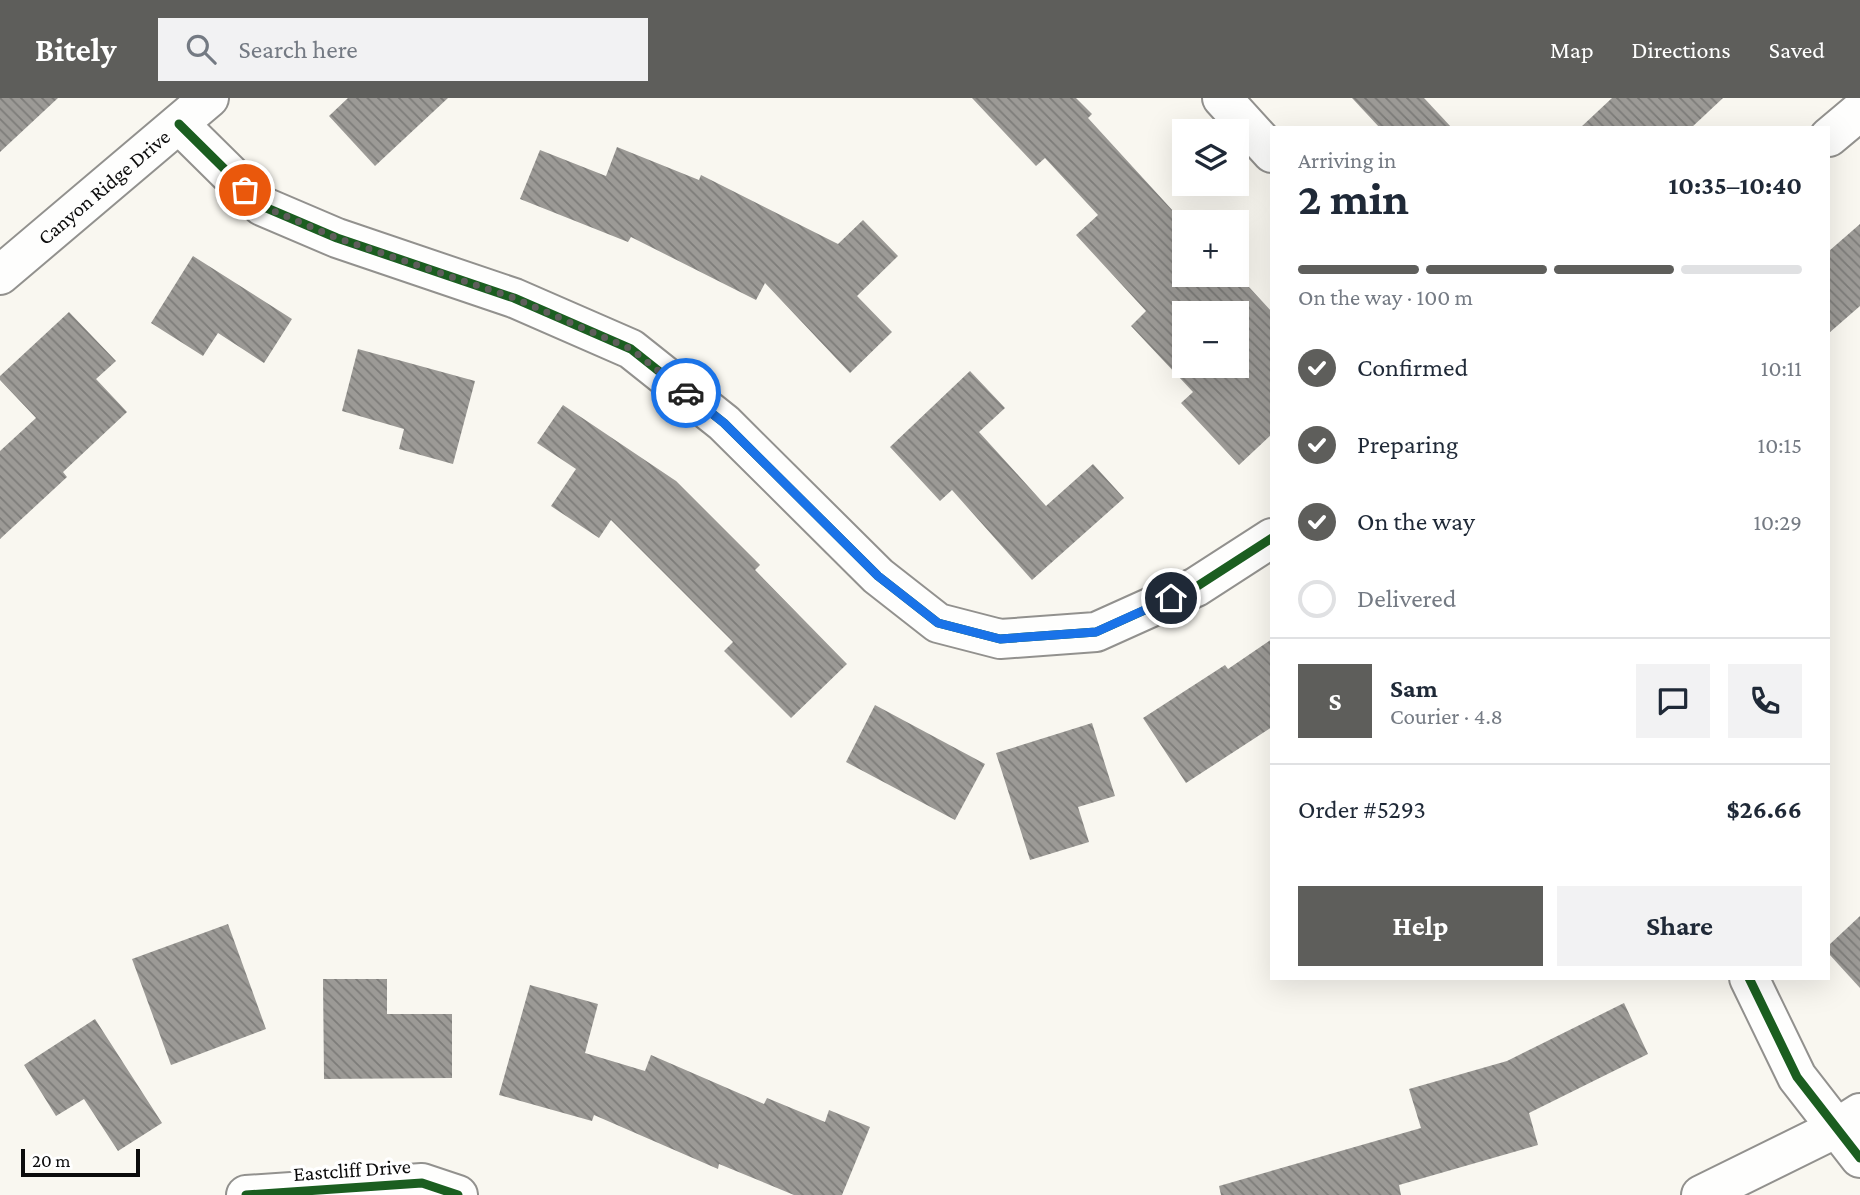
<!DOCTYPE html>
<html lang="en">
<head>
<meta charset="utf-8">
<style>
	body { margin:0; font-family:"Crimson Pro",serif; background:#f2f2f3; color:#1f2937; height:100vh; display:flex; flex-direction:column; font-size:26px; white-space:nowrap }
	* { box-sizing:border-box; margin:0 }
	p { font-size:23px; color:#747a83 }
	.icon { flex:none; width:38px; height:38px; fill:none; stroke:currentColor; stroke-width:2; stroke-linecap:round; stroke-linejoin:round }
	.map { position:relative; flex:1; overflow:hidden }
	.details { position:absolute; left:1270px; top:28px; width:560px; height:854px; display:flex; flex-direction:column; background:#fff; border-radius:0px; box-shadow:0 7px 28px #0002 }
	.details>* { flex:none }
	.buttons { position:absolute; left:1172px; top:21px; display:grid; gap:14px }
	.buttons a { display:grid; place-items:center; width:77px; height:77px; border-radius:0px; background:#fff; box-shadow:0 7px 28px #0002; font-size:35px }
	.scale { position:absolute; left:21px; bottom:18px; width:119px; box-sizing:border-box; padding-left:7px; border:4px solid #0b0b0b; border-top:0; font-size:19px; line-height:24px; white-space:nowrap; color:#0b0b0b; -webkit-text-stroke:5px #fff; paint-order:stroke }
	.pin { position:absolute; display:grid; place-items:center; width:60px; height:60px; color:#fff; margin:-30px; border:4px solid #fff; border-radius:50%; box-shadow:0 2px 7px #0007 }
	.courier { position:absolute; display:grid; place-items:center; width:70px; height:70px; margin:-35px; border:5px solid #1a73e8; border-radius:50%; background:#fff; color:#222; box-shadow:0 2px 9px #0007 }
	.overview em { font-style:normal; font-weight:700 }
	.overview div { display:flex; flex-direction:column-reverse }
	.overview { display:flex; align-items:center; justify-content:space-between; height:119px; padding:0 28px }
	h1 { font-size:46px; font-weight:700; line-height:52px }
	.bar { display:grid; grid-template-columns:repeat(4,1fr); gap:10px 7px; align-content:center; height:84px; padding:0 28px }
	.bar i { height:9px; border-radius:5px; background:#e0e1e3 }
	.bar .selected { background:#5e5e5b }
	.bar p { grid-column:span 4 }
	.line { display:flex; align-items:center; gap:18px; padding:0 28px; border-top:2px solid #e0e1e3 }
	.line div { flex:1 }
	.round { display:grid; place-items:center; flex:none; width:74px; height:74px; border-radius:0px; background:#f2f2f3 }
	ol { padding:0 28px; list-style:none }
	li { display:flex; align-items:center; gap:21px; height:77px }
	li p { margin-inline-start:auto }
	li .icon { padding:7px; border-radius:50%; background:#5e5e5b; color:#fff; stroke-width:4 }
	li:last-child { color:#747a83 }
	li i { width:38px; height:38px; border:4px solid #e0e1e3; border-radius:50% }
	.action { display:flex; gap:14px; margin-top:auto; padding:14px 28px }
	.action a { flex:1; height:80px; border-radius:0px; background:#5e5e5b; color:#fff; font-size:28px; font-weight:700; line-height:80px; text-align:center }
	.action a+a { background:#f2f2f3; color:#1f2937 }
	header { display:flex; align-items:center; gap:42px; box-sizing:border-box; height:98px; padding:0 35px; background:#5e5e5b; color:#fff }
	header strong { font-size:33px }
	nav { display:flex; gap:38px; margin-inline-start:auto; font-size:24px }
	.search { width:490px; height:63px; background:#f2f2f3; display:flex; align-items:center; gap:18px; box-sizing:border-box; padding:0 24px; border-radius:0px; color:#747a83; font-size:26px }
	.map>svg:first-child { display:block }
	.building { fill:url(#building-back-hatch); fill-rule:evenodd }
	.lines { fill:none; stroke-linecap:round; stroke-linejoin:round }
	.minor-casing { stroke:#92918e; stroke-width:42 }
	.tertiary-casing { stroke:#92918e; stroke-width:42 }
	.minor { stroke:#fefefd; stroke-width:38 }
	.tertiary { stroke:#fefefd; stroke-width:38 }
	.cycleway-casing { stroke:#fff; stroke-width:13 }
	.cycleway { stroke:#1b5e20; stroke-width:9 }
	.done { stroke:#5e5e5b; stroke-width:7; stroke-dasharray:0 12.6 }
	.route { stroke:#1a73e8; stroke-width:9 }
	.labels { text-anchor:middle; stroke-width:7; stroke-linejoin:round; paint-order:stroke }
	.street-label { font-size:21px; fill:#0b0b0b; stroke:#fff }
</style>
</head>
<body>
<header>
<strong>Bitely</strong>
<div class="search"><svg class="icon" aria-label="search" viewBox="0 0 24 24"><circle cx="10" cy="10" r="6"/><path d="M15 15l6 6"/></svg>Search here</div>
<nav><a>Map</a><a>Directions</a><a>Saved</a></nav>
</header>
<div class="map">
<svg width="1860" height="1097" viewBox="0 0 1860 1097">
	<defs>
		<pattern id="building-back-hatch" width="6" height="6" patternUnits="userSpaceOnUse" patternTransform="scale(1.75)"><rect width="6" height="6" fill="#9c9a96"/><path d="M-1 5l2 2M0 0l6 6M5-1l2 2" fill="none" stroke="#7d7c79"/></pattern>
	</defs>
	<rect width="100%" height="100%" fill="#f9f7f0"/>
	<g class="building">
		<path d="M0,0H58L0,54Z"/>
		<path d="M348,0H448L375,68L329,18Z"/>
		<path d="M972,0H1076L1092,16L1088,20L1185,126V177L1237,176L1272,214V336L1239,367L1181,305L1193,294L1131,228L1146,213L1076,137L1098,117L1045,60L1036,68ZM1185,215H1237V268H1185Z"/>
		<path d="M1352,0H1424L1452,30H1380Z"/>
		<path d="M1612,0H1723L1691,30H1580Z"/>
		<path d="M617,49L699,82L701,77L838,146L863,122L898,158L857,198L892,234L850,275L765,185L756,202L631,139L628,144L520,101L540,52L606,78Z"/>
		<path d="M1860,126V208L1829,235V153Z"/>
		<path d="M193,158L292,221L264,265L218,235L203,258L151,225Z"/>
		<path d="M69,214L116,263L96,281L127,314L63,374L67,379L0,441V353L36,320L0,282V278Z"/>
		<path d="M358,251L475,283L453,366L399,351L404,331L342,313Z"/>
		<path d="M970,273L1005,310L979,334L1046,408L1093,366L1124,400L1032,482L952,392L940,403L890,349Z"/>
		<path d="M563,307L676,383L760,467L755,472L847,566L791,620L724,553L733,544L611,422L599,440L551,408L576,371L537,345Z"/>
		<path d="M1272,541V629L1186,685L1143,620L1225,567L1228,571Z"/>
		<path d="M875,607L985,666L955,722L846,664Z"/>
		<path d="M1092,625L1115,698L1078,709L1089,744L1030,762L996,655Z"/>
		<path d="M1860,818V890L1829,856V847Z"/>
		<path d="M228,826L266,931L171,967L132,861Z"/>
		<path d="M323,881H387V916H452V980L324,981Z"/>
		<path d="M530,887L598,906L585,955L645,973L651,957L764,1006L767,1000L825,1024L829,1012L870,1029L842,1097H794L719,1066L718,1071L594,1017L592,1023L499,997Z"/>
		<path d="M1624,905L1648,956L1529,1015L1538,1047L1399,1087L1401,1097H1221L1219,1088L1421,1030L1409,991L1507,963Z"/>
		<path d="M95,921L162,1025L118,1053L84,1001L56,1018L24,967Z"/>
	</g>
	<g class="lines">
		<defs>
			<g id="minor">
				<path d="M179,26L262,108L337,140L514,200L631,251L724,325L878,478L938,525L1000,541L1096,534L1196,489L1272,440"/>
				<path d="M1829,39L1860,13"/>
				<path id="s1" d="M0,177L209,0"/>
				<path d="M246,1097L422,1085L458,1097"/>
				<path d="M1701,1097L1835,1031L1860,1015"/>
			</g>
			<g id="tertiary">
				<path d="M1222,0L1272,55"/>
				<path d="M1749,880L1797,979L1860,1060"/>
			</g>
		</defs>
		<use href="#minor" class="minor-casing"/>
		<use href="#tertiary" class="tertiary-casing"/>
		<use href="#minor" class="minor"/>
		<use href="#tertiary" class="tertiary"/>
		<defs>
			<g id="cycleway">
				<path d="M179,26L262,108L337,140L514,200L631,251L724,325L878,478L938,525L1000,541L1096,534L1196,489L1272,440"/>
				<path d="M1749,880L1797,979L1860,1060"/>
				<path d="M246,1097L422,1085L458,1097"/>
			</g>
		</defs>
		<use href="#cycleway" class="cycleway-casing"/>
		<use href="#cycleway" class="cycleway"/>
	</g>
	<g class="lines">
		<path class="done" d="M245,92L262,108L337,140L514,200L631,251L686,295"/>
		<path class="route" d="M686,295L724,325L878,478L938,525L1000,541L1096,534L1171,500"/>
	</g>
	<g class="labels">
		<g class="street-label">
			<text dy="7" stroke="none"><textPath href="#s1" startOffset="136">Canyon Ridge Drive</textPath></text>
			<text transform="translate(352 1072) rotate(-4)" y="7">Eastcliff Drive</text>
		</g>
	</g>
</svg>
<div class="buttons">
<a><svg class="icon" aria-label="layers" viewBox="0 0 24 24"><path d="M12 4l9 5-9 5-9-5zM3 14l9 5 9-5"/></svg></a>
<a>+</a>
<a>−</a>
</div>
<div class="scale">20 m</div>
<div class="pin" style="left:245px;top:92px;background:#ea580c"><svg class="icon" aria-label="bag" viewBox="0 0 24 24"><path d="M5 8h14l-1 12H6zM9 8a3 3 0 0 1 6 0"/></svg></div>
<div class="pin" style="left:1171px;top:500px;background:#1f2937"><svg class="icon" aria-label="home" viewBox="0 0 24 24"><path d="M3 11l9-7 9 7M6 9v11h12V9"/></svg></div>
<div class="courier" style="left:686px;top:295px"><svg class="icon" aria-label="car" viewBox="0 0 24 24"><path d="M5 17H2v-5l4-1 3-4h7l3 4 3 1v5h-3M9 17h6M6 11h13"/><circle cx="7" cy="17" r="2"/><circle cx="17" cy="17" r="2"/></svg></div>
<section class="details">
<div class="overview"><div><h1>2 min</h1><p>Arriving in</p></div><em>10:35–10:40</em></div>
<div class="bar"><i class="selected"></i><i class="selected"></i><i class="selected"></i><i></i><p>On the way · 100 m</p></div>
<ol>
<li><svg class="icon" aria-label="check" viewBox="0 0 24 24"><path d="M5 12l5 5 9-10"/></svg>Confirmed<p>10:11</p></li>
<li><svg class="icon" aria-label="check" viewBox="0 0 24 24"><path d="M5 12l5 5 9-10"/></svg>Preparing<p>10:15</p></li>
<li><svg class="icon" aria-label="check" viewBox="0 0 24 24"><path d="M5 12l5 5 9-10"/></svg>On the way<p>10:29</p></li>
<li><i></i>Delivered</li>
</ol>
<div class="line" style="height:126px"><b class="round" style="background:#5e5e5b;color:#fff">S</b><div><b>Sam</b><p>Courier · 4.8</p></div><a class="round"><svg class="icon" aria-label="chat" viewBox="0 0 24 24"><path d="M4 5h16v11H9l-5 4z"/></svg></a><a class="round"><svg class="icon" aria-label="phone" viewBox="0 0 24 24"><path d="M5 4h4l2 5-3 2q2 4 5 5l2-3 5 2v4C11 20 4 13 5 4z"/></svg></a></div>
<div class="line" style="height:91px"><div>Order #5293</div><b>$26.66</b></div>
<div class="action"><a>Help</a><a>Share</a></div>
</section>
</div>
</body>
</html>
